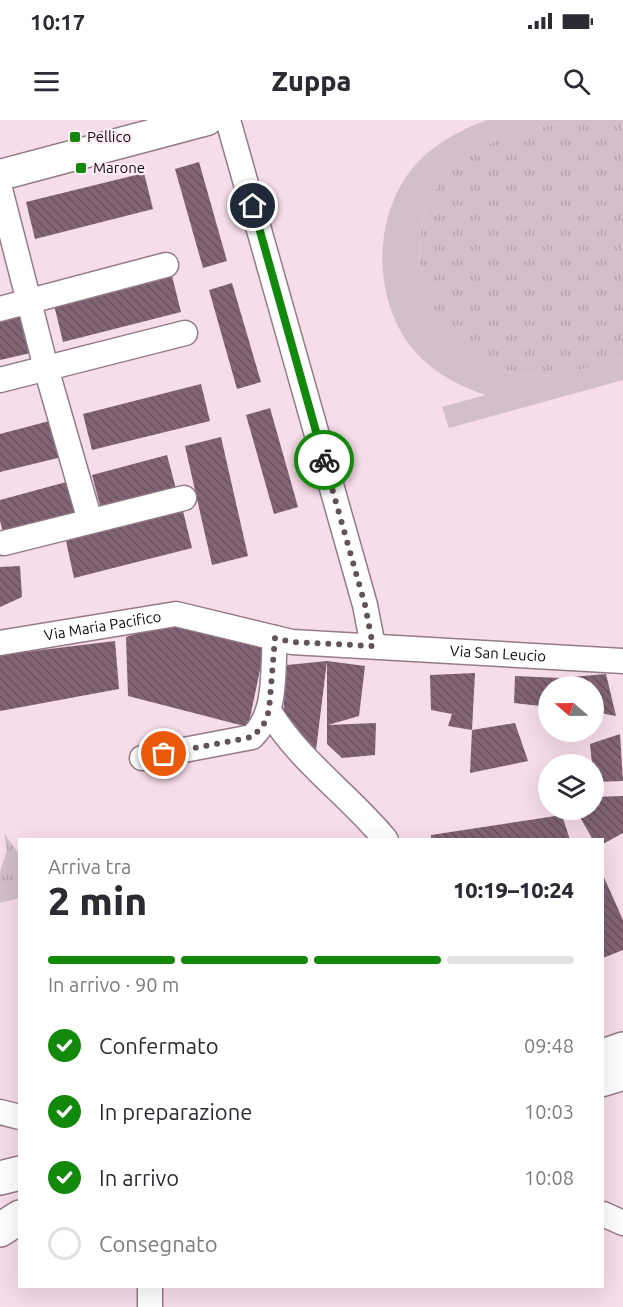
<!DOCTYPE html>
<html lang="it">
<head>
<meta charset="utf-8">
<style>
	body { margin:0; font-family:Ubuntu,sans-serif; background:#f2f2f3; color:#2b2b33; height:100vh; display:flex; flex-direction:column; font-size:22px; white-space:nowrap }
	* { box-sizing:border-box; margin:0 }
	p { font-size:20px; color:#7c7c81 }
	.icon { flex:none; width:33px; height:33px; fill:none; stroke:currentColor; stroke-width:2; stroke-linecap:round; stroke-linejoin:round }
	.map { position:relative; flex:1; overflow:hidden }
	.panel { position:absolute; left:18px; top:718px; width:586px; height:450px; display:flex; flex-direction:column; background:#fff; border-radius:0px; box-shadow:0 6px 24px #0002 }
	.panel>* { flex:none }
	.needle { width:39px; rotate:290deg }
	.tools { position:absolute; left:538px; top:556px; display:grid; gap:12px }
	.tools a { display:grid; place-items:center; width:66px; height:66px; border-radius:50%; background:#fff; box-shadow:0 6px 24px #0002; font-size:30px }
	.pin { position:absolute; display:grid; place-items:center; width:51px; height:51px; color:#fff; margin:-26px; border:3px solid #fff; border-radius:50%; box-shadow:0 2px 6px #0007 }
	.courier { position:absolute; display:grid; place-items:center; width:60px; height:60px; margin:-30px; border:4px solid #13890c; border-radius:50%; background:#fff; color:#222; box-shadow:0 2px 8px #0007 }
	.head em { font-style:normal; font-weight:800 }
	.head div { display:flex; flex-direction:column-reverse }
	.head { display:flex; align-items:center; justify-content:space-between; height:102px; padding:0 30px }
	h1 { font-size:39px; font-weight:800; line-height:45px }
	.bar { display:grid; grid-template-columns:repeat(4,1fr); gap:9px 6px; align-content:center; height:72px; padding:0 30px }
	.bar i { height:8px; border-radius:4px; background:#e1e1e2 }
	.bar .on { background:#13890c }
	.bar p { grid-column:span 4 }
	ol { padding:0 30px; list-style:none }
	li { display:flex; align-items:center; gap:18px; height:66px }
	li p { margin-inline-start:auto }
	li .icon { padding:6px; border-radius:50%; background:#13890c; color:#fff; stroke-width:4 }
	li:last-child { color:#7c7c81 }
	li i { width:33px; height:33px; border:3px solid #e1e1e2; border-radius:50% }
	.status { display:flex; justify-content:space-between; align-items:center; height:42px; padding:0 30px; background:#fff; direction:ltr }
	.status svg { height:16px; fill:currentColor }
	header { display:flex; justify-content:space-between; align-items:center; height:78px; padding:0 30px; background:#fff; font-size:27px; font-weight:800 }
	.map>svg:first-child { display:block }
	.grass { fill:url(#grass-tufts) }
	.park { fill:#d3bfc9 }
	.building { fill:url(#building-back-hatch) }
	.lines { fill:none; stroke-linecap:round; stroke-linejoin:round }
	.minor-casing { stroke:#947b88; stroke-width:27 }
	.major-casing { stroke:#947b88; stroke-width:33 }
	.highway-casing { stroke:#947b88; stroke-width:36 }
	.minor { stroke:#fff; stroke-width:24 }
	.major { stroke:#fff; stroke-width:30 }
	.highway { stroke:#fff; stroke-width:33 }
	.done { stroke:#63545b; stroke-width:6; stroke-dasharray:0 10.8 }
	.route { stroke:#13890c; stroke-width:8 }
	.poi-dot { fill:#13890c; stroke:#fdecf5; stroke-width:2 }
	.labels { text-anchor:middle; stroke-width:4.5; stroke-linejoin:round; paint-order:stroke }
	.poi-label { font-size:15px; fill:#130b0f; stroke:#fdecf5; text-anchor:start }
	.street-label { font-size:15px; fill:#130b0f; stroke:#fdecf5 }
</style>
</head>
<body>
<div class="status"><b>10:17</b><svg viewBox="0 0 49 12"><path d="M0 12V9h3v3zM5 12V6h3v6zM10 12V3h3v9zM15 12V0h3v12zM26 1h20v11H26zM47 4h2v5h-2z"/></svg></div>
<header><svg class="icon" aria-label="menu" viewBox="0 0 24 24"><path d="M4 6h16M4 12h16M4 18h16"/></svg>Zuppa<svg class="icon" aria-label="search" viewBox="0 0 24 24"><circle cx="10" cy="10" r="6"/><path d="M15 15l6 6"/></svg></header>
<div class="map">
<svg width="623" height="1187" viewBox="0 0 623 1187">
	<defs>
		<pattern id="grass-tufts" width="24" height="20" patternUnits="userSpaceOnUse" patternTransform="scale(1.5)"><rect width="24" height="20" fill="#d3bfc9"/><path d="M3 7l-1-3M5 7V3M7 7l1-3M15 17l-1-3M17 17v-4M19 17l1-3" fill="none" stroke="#b4a3ab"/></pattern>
		<pattern id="building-back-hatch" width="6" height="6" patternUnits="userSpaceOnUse" patternTransform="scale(1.5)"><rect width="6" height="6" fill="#826574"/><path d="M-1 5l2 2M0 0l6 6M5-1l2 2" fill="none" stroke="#69515e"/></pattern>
	</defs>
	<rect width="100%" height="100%" fill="#f7dce9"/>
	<g class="grass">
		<path d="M571,0H623V238C588,247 553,261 516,254C420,237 384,102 461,41C493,16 533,10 571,0Z"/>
		<path d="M4,713L19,734V778L0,783V752L7,730Z"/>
	</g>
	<path class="park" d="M487,0H571C533,10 493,16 461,41C384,102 420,237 516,254C553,261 588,247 623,238V260L449,308L442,287L485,275C462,267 440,256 422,239C375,194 370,110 406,57C424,30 456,11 487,0Z"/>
	<g class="building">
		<path d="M199,42L227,141L203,148L175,49Z"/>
		<path d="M144,53L153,89L35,119L26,82Z"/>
		<path d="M172,156L181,192L63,222L54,185Z"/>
		<path d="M232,163L261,262L237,269L209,170Z"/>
		<path d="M26,195L35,232L0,240V201Z"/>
		<path d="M201,264L210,301L92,330L83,294Z"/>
		<path d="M270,288L298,387L274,394L246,295Z"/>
		<path d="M53,300L62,337L0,352V314Z"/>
		<path d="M221,317L248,436L212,445L185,326Z"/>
		<path d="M167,335L176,369L101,389L92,355Z"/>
		<path d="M70,361L78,395L4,415L0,401V380Z"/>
		<path d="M183,391L192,428L74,458L66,421Z"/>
		<path d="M20,446L22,477L0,487V447Z"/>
		<path d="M171,502L265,526L248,607L128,576L126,517Z"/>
		<path d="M115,521L119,569L0,591V535Z"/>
		<path d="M327,541L316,630L283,595L287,545Z"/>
		<path d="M327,541L365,546L359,596L328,605L376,603L375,635L342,638L327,624Z"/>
		<path d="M475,553L472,610L448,606L452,594L431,590L430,555Z"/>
		<path d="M606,554L616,596L594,592V567H549V587L514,583L515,556L560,558Z"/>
		<path d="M515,603L528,641L470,653L472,610Z"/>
		<path d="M620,614L623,661L594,662L590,624Z"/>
		<path d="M623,676V713L603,724V720H593L576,690H594V677Z"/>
		<path d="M562,695L570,720H431V715Z"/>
		<path d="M603,755L623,800V830L603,838Z"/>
	</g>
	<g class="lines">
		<defs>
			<g id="minor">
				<path d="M228,0L365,485L373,526"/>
				<path d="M0,69L46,248L90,401"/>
				<path d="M0,189L166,145"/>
				<path d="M0,260L185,213"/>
				<path d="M4,423L184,378"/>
				<path id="s1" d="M0,523L176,494L292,522L623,541"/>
				<path d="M269,591C300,642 349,675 386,720"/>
				<path d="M142,638L252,617C278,592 272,551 275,518"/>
				<path d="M603,964L623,958"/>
				<path d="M0,992L20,997"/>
				<path d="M603,1094L623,1103"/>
				<path d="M150,1167V1187"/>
			</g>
			<path id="major" d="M0,55L207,0"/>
			<g id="highway">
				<path d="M603,936L623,929"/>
				<path d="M0,1058L20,1053"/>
				<path d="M0,1110L20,1097"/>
			</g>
		</defs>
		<use href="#minor" class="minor-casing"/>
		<use href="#major" class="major-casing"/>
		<use href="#highway" class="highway-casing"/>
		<use href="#minor" class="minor"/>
		<use href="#major" class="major"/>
		<use href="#highway" class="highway"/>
	</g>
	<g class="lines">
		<path class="done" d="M164,634L252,617L263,606L269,591L275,518L292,522L373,526L365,485L324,340"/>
		<path class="route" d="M253,86L324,340"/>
	</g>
	<g class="poi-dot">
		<rect x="69" y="11" width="12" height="12" rx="3"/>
		<rect x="75" y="42" width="12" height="12" rx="3"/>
	</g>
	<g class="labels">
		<g class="poi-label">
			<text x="87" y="22">Pellico</text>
			<text x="93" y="53">Marone</text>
		</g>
		<g class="street-label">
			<text dy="5" stroke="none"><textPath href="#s1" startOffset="104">Via Maria Pacifico</textPath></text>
			<text dy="5" stroke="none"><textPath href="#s1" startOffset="504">Via San Leucio</textPath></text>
		</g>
	</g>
</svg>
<div class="tools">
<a><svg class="needle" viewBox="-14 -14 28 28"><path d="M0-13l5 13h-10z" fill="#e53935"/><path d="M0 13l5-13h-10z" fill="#7c7c81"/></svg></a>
<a><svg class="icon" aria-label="layers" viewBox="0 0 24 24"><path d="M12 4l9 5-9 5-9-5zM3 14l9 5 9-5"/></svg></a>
</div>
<div class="pin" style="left:164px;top:634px;background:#ea580c"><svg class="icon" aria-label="bag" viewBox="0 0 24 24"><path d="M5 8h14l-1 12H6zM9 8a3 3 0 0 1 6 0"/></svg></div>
<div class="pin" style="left:253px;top:86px;background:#1f2937"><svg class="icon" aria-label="home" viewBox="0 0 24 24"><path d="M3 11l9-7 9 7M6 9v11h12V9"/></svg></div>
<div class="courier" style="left:324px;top:340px"><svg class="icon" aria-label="bike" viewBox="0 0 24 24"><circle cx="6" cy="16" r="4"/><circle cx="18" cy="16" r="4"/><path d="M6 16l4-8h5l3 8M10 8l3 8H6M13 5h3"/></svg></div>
<section class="panel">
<div class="head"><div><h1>2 min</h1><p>Arriva tra</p></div><em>10:19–10:24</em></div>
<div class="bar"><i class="on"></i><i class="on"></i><i class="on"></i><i></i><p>In arrivo · 90 m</p></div>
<ol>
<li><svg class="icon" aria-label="check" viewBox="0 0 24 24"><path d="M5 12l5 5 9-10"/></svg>Confermato<p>09:48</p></li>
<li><svg class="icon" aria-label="check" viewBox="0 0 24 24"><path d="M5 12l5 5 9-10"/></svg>In preparazione<p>10:03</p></li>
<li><svg class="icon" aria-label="check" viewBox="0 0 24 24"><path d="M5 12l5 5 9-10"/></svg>In arrivo<p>10:08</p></li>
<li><i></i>Consegnato</li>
</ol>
</section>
</div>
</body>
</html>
